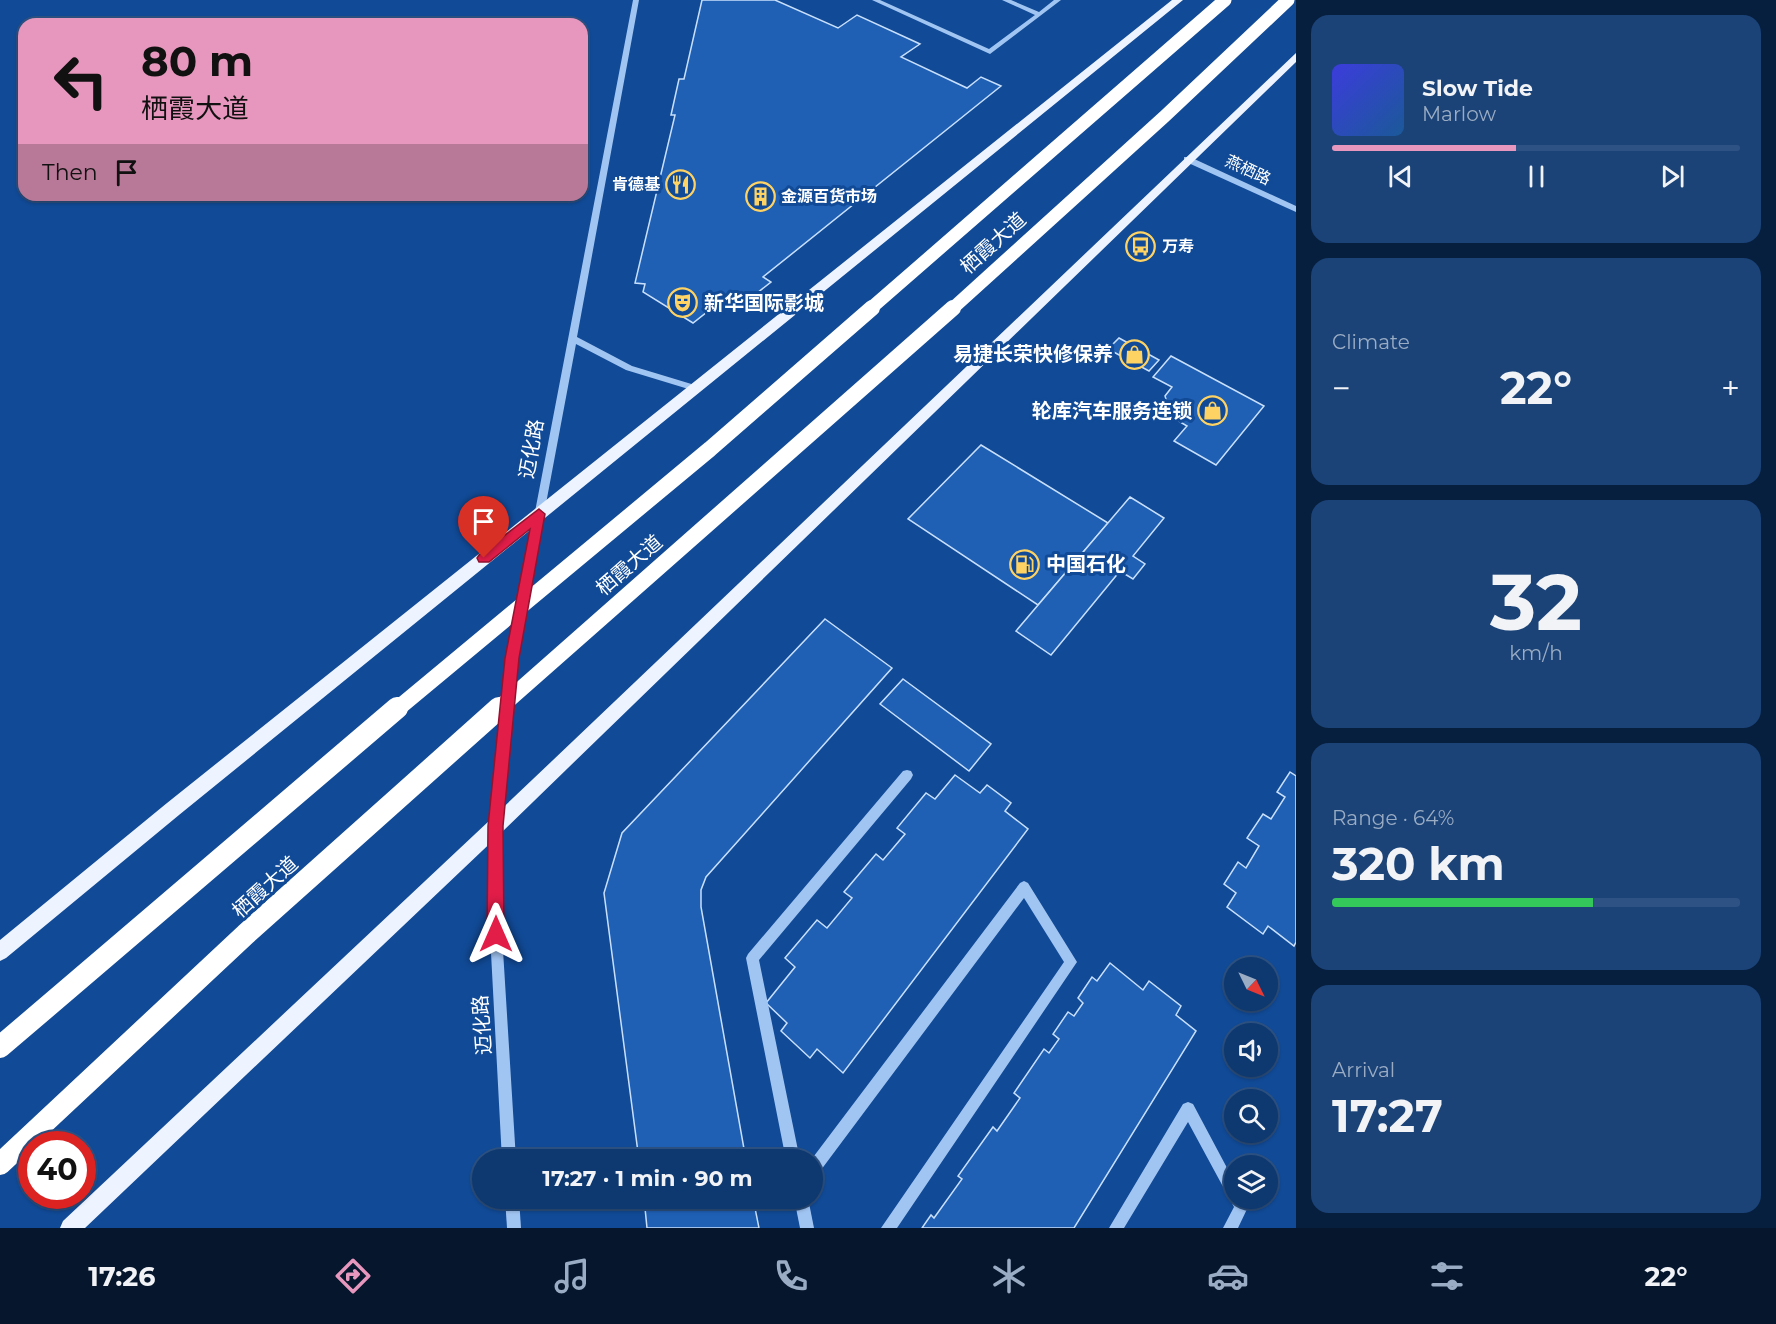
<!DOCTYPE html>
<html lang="en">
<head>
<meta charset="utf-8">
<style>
  body { margin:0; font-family:Montserrat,"Noto Sans SC",sans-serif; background:#1b4378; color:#f1f3f6; height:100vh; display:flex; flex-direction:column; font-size:22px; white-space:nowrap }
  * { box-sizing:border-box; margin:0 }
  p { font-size:20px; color:#9aacc3 }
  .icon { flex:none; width:33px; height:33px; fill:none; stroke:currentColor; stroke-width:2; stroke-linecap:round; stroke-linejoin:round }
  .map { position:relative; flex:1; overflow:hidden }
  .panel { display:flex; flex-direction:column; gap:15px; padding:15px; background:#071f3e; width:480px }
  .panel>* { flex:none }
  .hud { position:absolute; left:18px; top:18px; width:570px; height:183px; border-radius:18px; box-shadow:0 2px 4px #0004,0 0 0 2px #2d5283; background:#e797bd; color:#111; overflow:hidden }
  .needle { width:39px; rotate:133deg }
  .tools { position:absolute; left:1224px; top:957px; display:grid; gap:12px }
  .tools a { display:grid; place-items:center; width:54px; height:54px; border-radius:50%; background:#0d3870; box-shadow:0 2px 4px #0004,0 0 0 2px #2d5283; font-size:30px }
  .speed { position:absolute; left:18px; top:1131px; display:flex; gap:12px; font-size:30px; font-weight:700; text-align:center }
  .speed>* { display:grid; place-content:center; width:78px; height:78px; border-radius:50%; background:#0d3870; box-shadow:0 2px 4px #0004,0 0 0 2px #2d5283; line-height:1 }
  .speed .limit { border:9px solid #d22; background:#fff; color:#111 }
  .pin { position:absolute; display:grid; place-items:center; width:51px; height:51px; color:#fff; margin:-62px -26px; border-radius:50% 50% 50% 0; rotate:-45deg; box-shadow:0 0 6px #0007 }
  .pin .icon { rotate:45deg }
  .me { position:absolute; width:66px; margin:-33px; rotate:0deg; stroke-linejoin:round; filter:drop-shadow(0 0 4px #0008) }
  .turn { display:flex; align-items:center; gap:21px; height:126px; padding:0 24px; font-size:27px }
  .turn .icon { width:78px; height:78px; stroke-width:2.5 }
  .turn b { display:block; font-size:42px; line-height:51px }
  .then { display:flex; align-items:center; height:57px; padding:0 24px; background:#0003; gap:12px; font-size:22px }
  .big { font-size:45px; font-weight:700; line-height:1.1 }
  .panel .widget { flex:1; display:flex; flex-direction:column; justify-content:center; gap:9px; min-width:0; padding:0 21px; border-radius:18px; background:#1b4378 }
  .panel .dial { align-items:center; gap:0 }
  .dial b { font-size:78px; line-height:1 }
  .song { display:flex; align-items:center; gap:18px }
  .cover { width:72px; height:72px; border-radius:9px; background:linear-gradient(135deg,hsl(240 70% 55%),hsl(210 70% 35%)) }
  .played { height:6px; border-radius:3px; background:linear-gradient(90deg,#e797bd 45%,#2d5283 45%) }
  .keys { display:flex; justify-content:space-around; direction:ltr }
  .heat { display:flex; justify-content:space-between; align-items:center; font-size:33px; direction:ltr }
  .charge { height:9px; border-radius:4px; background:linear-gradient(90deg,#34c759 64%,#2d5283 0) }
  .trip { position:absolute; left:472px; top:1149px; width:351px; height:60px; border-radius:30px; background:#0d3870; box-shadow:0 2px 4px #0004,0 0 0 2px #2d5283; font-weight:700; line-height:60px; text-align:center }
  .tab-bar { display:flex; height:96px; justify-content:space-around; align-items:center; background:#05162d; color:#9aacc3 }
  .tab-bar .icon { width:42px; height:42px }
  .tab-bar .active { color:#e797bd }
  .tab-bar b { font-size:27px; color:#f1f3f6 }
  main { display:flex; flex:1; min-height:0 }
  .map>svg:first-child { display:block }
  .building { fill:#1f60b5; stroke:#c9e0fd; stroke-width:1.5 }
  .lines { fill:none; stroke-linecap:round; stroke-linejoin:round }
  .minor { fill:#a1c5f3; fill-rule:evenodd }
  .major { fill:#edf4ff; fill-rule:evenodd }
  .highway-bridge-far2 { stroke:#fff; stroke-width:13 }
  .highway-bridge-far1 { stroke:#fff; stroke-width:16 }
  .highway-bridge { stroke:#fff; stroke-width:22 }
  .route { fill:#e11d48; stroke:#92132f; stroke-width:1.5 }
  .labels { text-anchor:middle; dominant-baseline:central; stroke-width:6; stroke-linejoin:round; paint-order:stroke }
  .far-street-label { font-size:16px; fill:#fff; stroke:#114a96 }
  .far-poi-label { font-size:16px; font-weight:bold; fill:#fff; stroke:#114a96; text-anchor:start }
  .street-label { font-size:20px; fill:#fff; stroke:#114a96 }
  .poi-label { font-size:20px; font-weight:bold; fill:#fff; stroke:#114a96; text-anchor:start }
</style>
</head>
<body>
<main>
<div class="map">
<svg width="1296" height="1228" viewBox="0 0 1296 1228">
  <rect width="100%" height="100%" fill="#114a96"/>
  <g class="building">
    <path d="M702,0H775L838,28L857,15L920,44L901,57L967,88L981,77L1001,86L763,277L771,282L747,301L740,296L733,302L726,297L693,323L643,292L645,284L635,283L675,115H671L679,79H684Z"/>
    <path d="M1119,338L1159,360L1149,371L1108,349Z"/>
    <path d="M1171,356L1264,406L1216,465L1174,441L1187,426L1175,419L1169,409L1165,396L1172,387L1153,377Z"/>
    <path d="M981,445L1108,523L1038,605L908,519Z"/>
    <path d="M1130,497L1164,518L1133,556L1145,564L1133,579L1120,571L1051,655L1016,631Z"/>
    <path d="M825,619L892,668L706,877L701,890V907L746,1160H639L604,893L622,833Z"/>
    <path d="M903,679L991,744L969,771L880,704Z"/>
    <path d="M1290,772L1296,776V942L1294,946L1268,926L1263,934L1227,907L1236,893L1224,884L1238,862L1246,868L1259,846L1247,838L1263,814L1271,819L1285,797L1277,792Z"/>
    <path d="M955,775L980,793L987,785L1011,803L1005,811L1028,829L843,1073L817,1049L810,1058L781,1031L787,1023L766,1003L795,967L785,958L817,920L827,928L852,898L844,892L876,854L883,860L905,834L897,828L926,793L935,799Z"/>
    <path d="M1110,963L1143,990L1149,981L1181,1006L1176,1015L1196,1031L1074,1228H922L931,1215L934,1218L962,1179L958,1176L993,1127L997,1131L1020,1098L1014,1093L1044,1049L1049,1053L1059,1039L1053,1034L1068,1012L1074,1016L1083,1003L1078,998L1092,977L1097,981Z"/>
    <path d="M644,1198H753L759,1228H647Z"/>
  </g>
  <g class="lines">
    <g class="minor">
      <path d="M633,0H639L577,337L632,366L698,386L700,388L695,391L626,370L576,344L517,658L502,826V934L516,1160H502L490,934V826L507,658Z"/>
      <path d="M872,0H880L989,49L1035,15L1002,0H1011L1039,12L1054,0H1061L990,54Z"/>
      <path d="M1184,157H1190L1296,206V212L1184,161Z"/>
      <path d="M907,770L911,771L913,775L911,779L759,960L800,1160H786L746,958L748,954L903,771Z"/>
      <path d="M1024,881L1028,883L1077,962L897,1228H881L1064,962L1024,898L818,1174L813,1176V1160H811L1020,883Z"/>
      <path d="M1188,1102L1193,1104L1234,1181V1198H1244L1248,1207L1238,1228H1223L1234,1207L1188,1122L1124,1228H1109L1183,1104Z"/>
      <path d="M505,1198H519L521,1228H507Z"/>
      <path d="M794,1198H808L814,1228H800Z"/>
    </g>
    <g class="major">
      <path d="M1172,0H1183L179,815L6,958L0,961V940L167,803Z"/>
      <path d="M1296,53V62L502,832L85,1228H60L63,1221L490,820Z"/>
    </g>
    <g class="highway-bridge-far2">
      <path d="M870,309L1225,0"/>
      <path d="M952,309L1165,116L1288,0"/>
    </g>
    <g class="highway-bridge-far1">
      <path d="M396,710L710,449L872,308"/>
      <path d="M497,710L953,308"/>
    </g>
    <g class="highway-bridge">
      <path d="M0,1047L397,708"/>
      <path d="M0,1164L246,934L499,708"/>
    </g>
  </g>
  <path class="route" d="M539,509L545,514L519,658L503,826L504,934L501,940L496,943L490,940L487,934L488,826L505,658L530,529L489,562H479L477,558L479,555Z"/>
  <defs>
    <symbol id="restaurant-ring" viewBox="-11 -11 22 22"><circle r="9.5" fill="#114a96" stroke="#ffd363" stroke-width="1.5"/><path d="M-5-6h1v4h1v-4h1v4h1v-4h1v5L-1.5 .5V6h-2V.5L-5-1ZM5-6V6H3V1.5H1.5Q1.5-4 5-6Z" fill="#ffd363"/></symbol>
    <symbol id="building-ring" viewBox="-11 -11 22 22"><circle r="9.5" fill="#114a96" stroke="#ffd363" stroke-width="1.5"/><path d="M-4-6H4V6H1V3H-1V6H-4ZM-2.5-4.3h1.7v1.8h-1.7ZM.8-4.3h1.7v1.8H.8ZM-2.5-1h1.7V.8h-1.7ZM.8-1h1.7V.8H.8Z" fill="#ffd363"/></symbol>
    <symbol id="bus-ring" viewBox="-11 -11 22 22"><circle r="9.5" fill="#114a96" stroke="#ffd363" stroke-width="1.5"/><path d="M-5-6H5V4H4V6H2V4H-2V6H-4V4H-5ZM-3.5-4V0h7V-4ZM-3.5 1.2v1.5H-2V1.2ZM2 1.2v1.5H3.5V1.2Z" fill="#ffd363"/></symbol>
    <symbol id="theatre-ring" viewBox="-11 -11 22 22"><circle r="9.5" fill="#114a96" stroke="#ffd363" stroke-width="1.5"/><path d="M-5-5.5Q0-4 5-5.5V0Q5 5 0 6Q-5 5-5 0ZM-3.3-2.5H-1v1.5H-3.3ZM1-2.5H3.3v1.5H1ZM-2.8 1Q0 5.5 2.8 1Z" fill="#ffd363"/></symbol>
    <symbol id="shop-ring" viewBox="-11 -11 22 22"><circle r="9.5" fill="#114a96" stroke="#ffd363" stroke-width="1.5"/><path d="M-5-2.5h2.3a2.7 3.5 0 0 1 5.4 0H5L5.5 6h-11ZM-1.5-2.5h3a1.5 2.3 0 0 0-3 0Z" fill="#ffd363"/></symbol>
    <symbol id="fuel-ring" viewBox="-11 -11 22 22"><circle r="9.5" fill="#114a96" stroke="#ffd363" stroke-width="1.5"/><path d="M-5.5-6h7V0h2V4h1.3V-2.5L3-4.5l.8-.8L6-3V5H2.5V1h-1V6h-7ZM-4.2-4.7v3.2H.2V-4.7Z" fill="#ffd363"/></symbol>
  </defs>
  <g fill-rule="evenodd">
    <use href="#restaurant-ring" x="664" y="168" width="33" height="33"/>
    <use href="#building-ring" x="744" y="180" width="33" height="33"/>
    <use href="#bus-ring" x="1124" y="230" width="33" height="33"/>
    <use href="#theatre-ring" x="666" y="286" width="33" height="33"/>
    <use href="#shop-ring" x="1118" y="338" width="33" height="33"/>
    <use href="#shop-ring" x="1196" y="394" width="33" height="33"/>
    <use href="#fuel-ring" x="1008" y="548" width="33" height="33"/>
  </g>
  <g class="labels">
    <g class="far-street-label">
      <text transform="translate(1248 170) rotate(25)">燕栖路</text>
    </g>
    <g class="far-poi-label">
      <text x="660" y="184" text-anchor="end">肯德基</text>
      <text x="781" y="196">金源百货市场</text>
      <text x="1162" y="246">万寿</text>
    </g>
    <g class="street-label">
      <text transform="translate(993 243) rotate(-42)">栖霞大道</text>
      <text transform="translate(531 449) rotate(-80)">迈化路</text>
      <text transform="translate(629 565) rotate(-41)">栖霞大道</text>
      <text transform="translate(265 887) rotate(-42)">栖霞大道</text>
      <text transform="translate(482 1025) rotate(-94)">迈化路</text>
    </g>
    <g class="poi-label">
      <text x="704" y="303">新华国际影城</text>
      <text x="1113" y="354" text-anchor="end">易捷长荣快修保养</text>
      <text x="1192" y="411" text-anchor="end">轮库汽车服务连锁</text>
      <text x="1046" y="564">中国石化</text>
    </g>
  </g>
</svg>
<div class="tools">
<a><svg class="needle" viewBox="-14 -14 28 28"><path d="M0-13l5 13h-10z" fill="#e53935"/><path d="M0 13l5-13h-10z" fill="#9aacc3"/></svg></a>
<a><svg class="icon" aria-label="sound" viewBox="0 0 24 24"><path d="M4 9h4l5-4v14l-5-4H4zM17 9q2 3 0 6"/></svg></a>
<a><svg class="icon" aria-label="search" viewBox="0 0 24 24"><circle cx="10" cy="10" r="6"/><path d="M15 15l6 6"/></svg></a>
<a><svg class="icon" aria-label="layers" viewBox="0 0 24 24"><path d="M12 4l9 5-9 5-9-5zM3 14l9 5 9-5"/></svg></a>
</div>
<div class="speed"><div class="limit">40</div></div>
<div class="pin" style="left:484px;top:558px;background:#d93025"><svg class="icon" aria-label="arrive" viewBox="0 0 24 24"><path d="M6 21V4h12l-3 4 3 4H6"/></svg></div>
<svg class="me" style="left:496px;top:934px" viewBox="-20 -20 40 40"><path d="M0-17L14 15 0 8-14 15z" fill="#e11d48" stroke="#fff" stroke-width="4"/></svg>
<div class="trip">17:27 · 1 min · 90 m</div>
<div class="hud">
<div class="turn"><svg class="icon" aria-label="left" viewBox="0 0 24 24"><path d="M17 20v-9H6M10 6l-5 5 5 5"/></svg><div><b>80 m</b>栖霞大道</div></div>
<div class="then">Then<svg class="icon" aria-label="arrive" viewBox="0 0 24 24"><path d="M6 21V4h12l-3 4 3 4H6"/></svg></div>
</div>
</div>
<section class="panel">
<div class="widget">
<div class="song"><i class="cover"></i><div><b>Slow Tide</b><p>Marlow</p></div></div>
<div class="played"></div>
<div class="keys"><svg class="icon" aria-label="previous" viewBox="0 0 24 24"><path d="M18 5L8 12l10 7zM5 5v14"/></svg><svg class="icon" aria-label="pause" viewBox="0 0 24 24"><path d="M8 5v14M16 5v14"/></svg><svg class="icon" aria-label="next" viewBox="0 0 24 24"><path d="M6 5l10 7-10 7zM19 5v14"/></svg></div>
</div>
<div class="widget"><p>Climate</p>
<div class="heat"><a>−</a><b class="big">22°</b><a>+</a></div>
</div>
<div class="widget dial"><b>32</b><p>km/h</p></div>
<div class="widget"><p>Range · 64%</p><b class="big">320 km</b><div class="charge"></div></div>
<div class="widget"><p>Arrival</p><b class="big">17:27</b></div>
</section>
</main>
<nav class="tab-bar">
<b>17:26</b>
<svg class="icon active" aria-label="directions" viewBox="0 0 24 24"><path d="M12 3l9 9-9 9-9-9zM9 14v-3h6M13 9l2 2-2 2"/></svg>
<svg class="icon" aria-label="music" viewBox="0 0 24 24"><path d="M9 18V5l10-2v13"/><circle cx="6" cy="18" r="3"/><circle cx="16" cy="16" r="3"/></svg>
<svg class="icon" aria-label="phone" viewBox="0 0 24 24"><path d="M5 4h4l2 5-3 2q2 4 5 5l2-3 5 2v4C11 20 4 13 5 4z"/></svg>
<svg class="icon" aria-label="climate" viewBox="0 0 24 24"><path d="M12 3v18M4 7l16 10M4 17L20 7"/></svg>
<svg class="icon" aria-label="car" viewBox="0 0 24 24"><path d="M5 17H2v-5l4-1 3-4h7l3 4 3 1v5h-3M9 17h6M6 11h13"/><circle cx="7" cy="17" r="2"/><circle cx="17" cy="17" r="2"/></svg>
<svg class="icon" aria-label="filters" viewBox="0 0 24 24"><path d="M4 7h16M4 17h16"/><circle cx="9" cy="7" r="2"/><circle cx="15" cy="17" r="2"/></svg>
<b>22°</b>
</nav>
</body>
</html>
